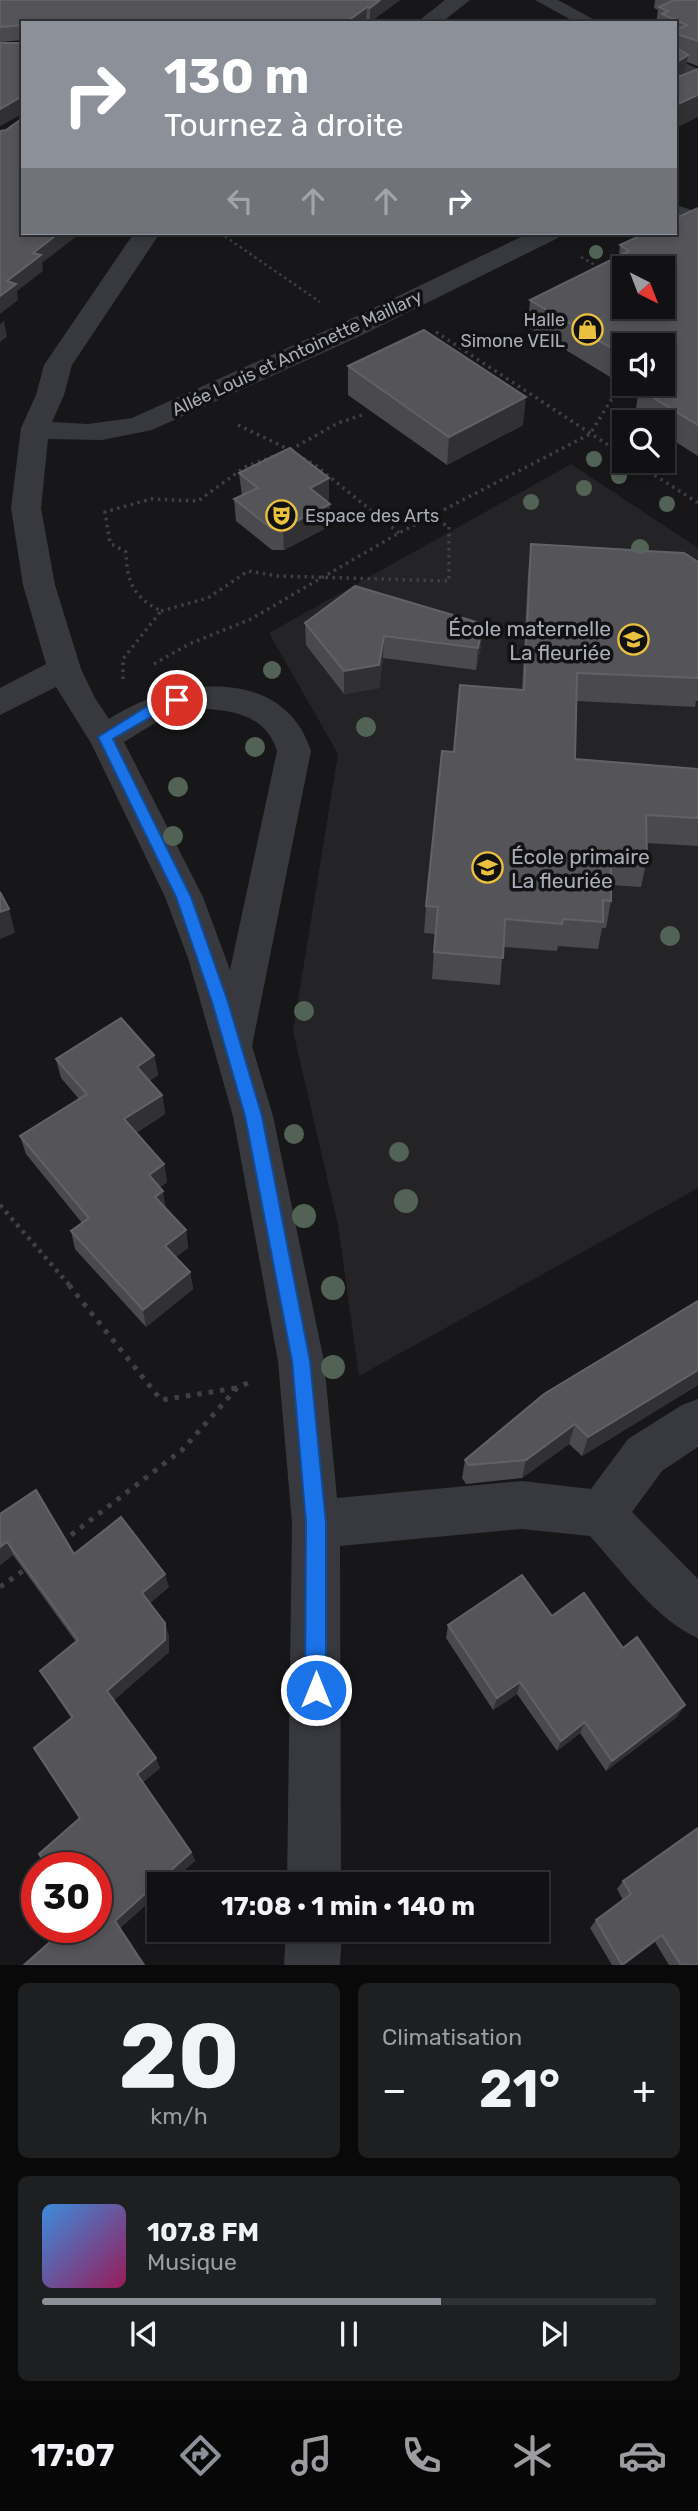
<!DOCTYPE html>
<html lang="fr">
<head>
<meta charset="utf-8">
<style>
  body { margin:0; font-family:Rubik,sans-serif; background:#1e1f21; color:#f1f3f6; height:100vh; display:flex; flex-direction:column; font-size:26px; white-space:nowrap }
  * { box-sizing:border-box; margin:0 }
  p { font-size:23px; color:#9c9da0 }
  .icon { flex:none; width:38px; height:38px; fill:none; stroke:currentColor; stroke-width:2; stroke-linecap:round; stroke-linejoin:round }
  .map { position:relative; height:1965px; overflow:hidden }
  .sheet { display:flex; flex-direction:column; gap:18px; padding:18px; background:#09090a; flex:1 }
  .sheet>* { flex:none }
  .top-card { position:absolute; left:21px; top:21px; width:656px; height:214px; border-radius:0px; box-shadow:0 4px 10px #0003,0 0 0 2px #303133; background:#8c9099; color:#fff; overflow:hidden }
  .needle { width:46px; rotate:138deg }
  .controls { position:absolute; left:612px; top:256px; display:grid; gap:14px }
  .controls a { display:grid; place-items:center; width:63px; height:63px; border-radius:0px; background:#111113; box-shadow:0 4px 10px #0003,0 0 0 2px #303133; font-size:35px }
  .speed { position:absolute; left:21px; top:1852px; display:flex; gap:14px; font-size:35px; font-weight:700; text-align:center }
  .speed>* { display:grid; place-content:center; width:91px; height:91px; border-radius:50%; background:#111113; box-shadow:0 4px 10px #0003,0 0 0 2px #303133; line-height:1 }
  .speed .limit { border:10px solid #d22; background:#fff; color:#111 }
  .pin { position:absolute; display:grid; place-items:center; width:60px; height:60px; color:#fff; margin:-30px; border:4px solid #fff; border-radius:50%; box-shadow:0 2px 7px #0007 }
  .me { position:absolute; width:77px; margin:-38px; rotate:0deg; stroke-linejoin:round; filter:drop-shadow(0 0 5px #0008) }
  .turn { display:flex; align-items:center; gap:24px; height:147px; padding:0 28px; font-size:32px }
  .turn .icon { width:91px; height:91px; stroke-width:2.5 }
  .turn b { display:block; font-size:49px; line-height:60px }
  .lanes { display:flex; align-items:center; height:66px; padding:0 28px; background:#0003; justify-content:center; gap:35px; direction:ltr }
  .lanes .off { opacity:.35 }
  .big { font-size:52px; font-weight:700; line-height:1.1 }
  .sheet .widget { flex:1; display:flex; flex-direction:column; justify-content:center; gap:10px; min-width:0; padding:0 24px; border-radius:10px; background:#1e1f21 }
  .sheet .dial { align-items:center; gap:0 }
  .dial b { font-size:91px; line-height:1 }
  .song { display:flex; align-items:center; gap:21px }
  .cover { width:84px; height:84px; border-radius:10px; background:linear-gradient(135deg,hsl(210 70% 55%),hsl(330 70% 35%)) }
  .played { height:7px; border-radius:4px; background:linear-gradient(90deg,#8c9099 65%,#303133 65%) }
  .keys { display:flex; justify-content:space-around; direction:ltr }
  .heat { display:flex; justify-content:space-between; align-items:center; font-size:38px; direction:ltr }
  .sheet .tiles { flex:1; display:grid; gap:18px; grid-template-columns:1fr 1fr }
  .widget:last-child { grid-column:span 2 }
  .trip { position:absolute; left:147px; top:1872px; width:402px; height:70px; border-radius:0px; background:#111113; box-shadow:0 4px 10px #0003,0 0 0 2px #303133; font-weight:700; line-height:70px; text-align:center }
  .tabs { display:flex; height:112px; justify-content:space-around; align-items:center; background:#070708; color:#9c9da0 }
  .tabs .icon { width:49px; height:49px }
  .tabs .current { color:#8c9099 }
  .tabs b { font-size:32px; color:#f1f3f6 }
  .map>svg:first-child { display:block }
  .built { fill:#242326 }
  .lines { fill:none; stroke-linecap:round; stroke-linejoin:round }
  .path-far3 { stroke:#3e4045; stroke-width:2.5; stroke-dasharray:2.5 3.5; stroke-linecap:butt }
  .path-far2 { stroke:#3e4045; stroke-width:3.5; stroke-dasharray:2.5 4.5; stroke-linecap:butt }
  .path-far1 { stroke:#3e4045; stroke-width:4.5; stroke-dasharray:3.5 5; stroke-linecap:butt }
  .path { stroke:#3e4045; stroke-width:5; stroke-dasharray:4.5 7; stroke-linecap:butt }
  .lane { fill:#38393e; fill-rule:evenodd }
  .street { fill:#38393e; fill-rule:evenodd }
  .tree { fill:#526356 }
  .wall { fill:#49494e; fill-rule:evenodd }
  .shaded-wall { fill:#313134 }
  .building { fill:#545459; stroke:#616268; stroke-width:2; fill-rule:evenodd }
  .route { fill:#1a73e8; stroke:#114b97; stroke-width:2 }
  .labels { text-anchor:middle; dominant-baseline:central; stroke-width:7; stroke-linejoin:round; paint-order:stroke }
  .far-poi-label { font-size:18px; fill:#aaadb8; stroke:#121214; text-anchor:end }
  .far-street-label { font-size:18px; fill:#aaadb8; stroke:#121214 }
  .poi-label { font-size:21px; fill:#aaadb8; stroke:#121214; text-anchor:end }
</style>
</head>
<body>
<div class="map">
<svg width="698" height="1965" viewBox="0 0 698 1965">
  <rect width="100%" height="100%" fill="#171719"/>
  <path class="built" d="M571,464L698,548V1188L359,1376L338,1225L293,1031L338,754L269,633Z"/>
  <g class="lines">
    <g class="path-far3">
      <path d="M220,233L320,302"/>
      <path d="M581,257L600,268"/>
    </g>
    <g class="path-far2">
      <path d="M436,332L625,456"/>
      <path d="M238,425L290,450"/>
      <path d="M297,455L315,465L399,533"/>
      <path d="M631,460L698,503"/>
      <path d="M161,611L208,598L248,571L278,576L449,581V526L429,519"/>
      <path d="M154,664L189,644L249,620L399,533L590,434L611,400L635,383"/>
      <path d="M123,679V659L161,611C133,597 127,582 126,552L110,543L105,512L151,499L198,501L245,467L290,450L338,423L365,414"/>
    </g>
    <path class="path-far1" d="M0,1205L71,1287"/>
    <g class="path">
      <path d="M69,1285L161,1400L236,1388"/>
      <path d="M62,1542L182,1450L237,1388L252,1381"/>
      <path d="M0,1587L27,1568"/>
    </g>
    <g class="lane">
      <path d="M535,0H558L600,23H577Z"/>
      <path d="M676,59L698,69V82L676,72Z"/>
    </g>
    <g class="street">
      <path d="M445,0H470L441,23H416Z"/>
      <path d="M676,205L698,212V228L676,221Z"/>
      <path d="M134,233H160L72,365L64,395L52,422L88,424L132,418L338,325L529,233H562L558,238L358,337L152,430L102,440L48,439L41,508L55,585L81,669L95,698L109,719C171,678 283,663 311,751L252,1046L273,1116L324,1361L337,1498L522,1481L591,1489L628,1439L682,1405L698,1399V1447L662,1471L632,1512L698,1579V1638C657,1621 620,1569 590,1536L522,1529L340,1546L341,1885H287L292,1523L278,1361L233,1116L188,958L165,897L91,743L56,687L0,715V688L46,664L23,585L11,508L21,428L36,395L44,365ZM207,709C238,711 267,718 277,751L230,970L203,897L124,742L168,715Z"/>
      <path d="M286,1930H342L340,1965H284Z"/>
    </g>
  </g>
  <g class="tree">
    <circle cx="596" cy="252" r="7"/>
    <circle cx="594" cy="459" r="8"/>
    <circle cx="619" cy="476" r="8"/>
    <circle cx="584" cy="488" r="8"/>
    <circle cx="531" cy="502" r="8"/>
    <circle cx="667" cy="504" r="8"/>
    <circle cx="640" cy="548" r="9"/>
    <circle cx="272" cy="670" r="9"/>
    <circle cx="366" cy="727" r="10"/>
    <circle cx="255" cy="747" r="10"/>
    <circle cx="178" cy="787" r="10"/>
    <circle cx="173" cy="836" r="10"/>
    <circle cx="670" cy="936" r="10"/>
    <circle cx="304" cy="1011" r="10"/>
    <circle cx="294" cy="1134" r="10"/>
    <circle cx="399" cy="1152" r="10"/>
    <circle cx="406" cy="1201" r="12"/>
    <circle cx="304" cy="1216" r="12"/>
    <circle cx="333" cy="1288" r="12"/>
    <circle cx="333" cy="1367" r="12"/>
  </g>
  <g class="wall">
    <path d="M0,0H400L370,22L23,23V113L0,126V43H23V40L0,42Z"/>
    <path d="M655,0H698V66L687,62L676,128V23H656L658,10L654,8Z"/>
    <path d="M698,208V456L663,434V422H644L635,416L638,394L528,327L530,300L619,256L620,245ZM625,345L663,383H625Z"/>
    <path d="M348,366L523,425L447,465L348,395Z"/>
    <path d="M239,473L329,500L327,501L330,526L284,550H272L236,521L234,499L242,496Z"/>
    <path d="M531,544L640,553L698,562V701H696L695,707L577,701L575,759L698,769V846L646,843L647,859L641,887L611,885V901L606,928H602L598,949L558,946L557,951L503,947L500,985L432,979L435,934L424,933L426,906L454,752L522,690L528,573Z"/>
    <path d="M305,623L481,646L476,670L383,658L379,688L344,694L306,645Z"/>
    <path d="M154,1055L158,1075L149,1081L162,1095L165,1114L136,1133L164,1164L167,1182L160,1187L166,1209L186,1230L188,1248L176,1257L190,1272L193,1289L146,1327L75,1249L71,1231L82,1223L26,1154L20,1136L79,1099L61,1078L56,1059Z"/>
    <path d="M698,1301V1385L582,1456L569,1444L522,1478L466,1484L462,1478L465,1460Z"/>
    <path d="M0,1514L74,1554L169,1587L150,1603L169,1636V1652L114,1700L160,1768L143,1782L191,1852L195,1861L159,1885V1893L120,1928L96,1927L80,1818L71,1718L47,1682L40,1671L76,1642L13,1555L0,1565Z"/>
    <path d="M552,1616L623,1648L677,1717L606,1771L580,1733L557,1751L517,1694L493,1710L446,1638L448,1625Z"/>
    <path d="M623,1881L698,1965H669L655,1942L624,1965H612L590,1928L596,1920L623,1900L617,1889Z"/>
  </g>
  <g class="shaded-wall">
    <path d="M380,0H400L370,22V8Z"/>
    <path d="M367,7L366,22L365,23H345Z"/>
    <path d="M688,55L684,79L676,85L677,62Z"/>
    <path d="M698,95V117L676,128V105Z"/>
    <path d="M21,97L23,113L0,126V109Z"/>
    <path d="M59,233H81L42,263L43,271L17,291L18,300L0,314V296L7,281L33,253Z"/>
    <path d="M4,321L7,337L0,342V324Z"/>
    <path d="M526,397L523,425L447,465L449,437Z"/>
    <path d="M329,478V500L311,510L310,488Z"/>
    <path d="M330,504V526L284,550L283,528Z"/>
    <path d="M483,624L481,646L476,670L478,648Z"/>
    <path d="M384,636L383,658L379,688L344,694V671Z"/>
    <path d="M9,909L15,933L0,939V912Z"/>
    <path d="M154,1055L158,1075L141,1087L137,1067Z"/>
    <path d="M162,1095L165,1114L128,1138L124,1119Z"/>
    <path d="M164,1164L167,1182L152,1193L149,1175Z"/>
    <path d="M163,1191L166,1209L155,1197Z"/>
    <path d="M186,1230L188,1248L168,1263L165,1246Z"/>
    <path d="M190,1272L193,1289L146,1327L143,1310Z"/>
    <path d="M698,1370V1385L582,1456L588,1437Z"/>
    <path d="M575,1424L569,1444L522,1478L526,1460Z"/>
    <path d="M7,1542L13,1555L0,1565V1547Z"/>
    <path d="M165,1574L169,1587L146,1606L142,1593Z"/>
    <path d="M165,1623L169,1636V1652L112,1702L107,1691Z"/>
    <path d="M520,1682L517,1694L493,1710L497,1698Z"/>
    <path d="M685,1705L677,1717L606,1771L612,1761Z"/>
    <path d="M585,1722L580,1733L557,1751L561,1741Z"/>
    <path d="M156,1758L160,1768L141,1784L137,1774Z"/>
    <path d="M191,1852L195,1861L168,1885H159V1893L120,1928L144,1965L115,1921Z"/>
    <path d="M662,1935L655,1942L624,1965H622Z"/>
  </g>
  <g class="building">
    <path d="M0,0H380L370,8L367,7L345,23H23V113L21,97L0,109V43H23V25L0,27Z"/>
    <path d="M674,0H698V41L677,34V48L688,55L677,62L678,77L698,69V95L676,105V30L687,25L662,14L668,11L659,7Z"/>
    <path d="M23,118V233H59L33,253L41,255L7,281L16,284L0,296V131L6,130Z"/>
    <path d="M698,208V425L639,389L650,383H663V345H625V356L530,300L629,251L620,245L646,233H676V218ZM625,268H663V306H625Z"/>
    <path d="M424,330L526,397L449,437L348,366Z"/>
    <path d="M290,448L329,478L310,488L330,504L283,528H271L234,499L258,488L239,473Z"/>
    <path d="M531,544L632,550L640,553L646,551L684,553L698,562V678L577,673L575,759L698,769V818L646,815L647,859L611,857V901L603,900V922L563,919L562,924L505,919L503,958L434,952L438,907L426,906L442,751L454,752L460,685L524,690Z"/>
    <path d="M355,586L483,624L478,648L384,636L379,665L344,671L305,623Z"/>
    <path d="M0,892L9,909L0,912Z"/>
    <path d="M121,1018L154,1055L137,1067L162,1095L124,1119L164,1164L149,1175L163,1191L155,1197L186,1230L165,1246L190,1272L143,1310L71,1231L89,1218L20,1136L87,1094L56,1059Z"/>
    <path d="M698,1301V1370L588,1437L575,1424L526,1460L469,1465L465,1460L544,1394Z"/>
    <path d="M36,1490L74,1554L121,1517L165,1574L142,1593L165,1623V1640L107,1691L156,1758L137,1774L191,1852L115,1921L144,1965H24L67,1927H96V1867H48L39,1854L80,1818L34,1748L73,1717L40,1671L78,1640L7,1542L0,1547V1514Z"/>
    <path d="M522,1575L552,1616L584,1593L623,1648L637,1637L685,1705L612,1761L585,1722L561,1741L520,1682L497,1698L448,1625Z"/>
    <path d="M698,1828V1965H681L662,1935L622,1965L596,1920L631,1894L623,1881Z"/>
  </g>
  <path class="route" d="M177,696L182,697V704L161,711L113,739L191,897L228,1002L262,1116L310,1361L326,1523V1690L323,1697L316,1700L308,1697L305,1690L306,1523L292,1361L245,1116L212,1002L176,897L98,737L151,704Z"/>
  <defs>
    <symbol id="shop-ring" viewBox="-11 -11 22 22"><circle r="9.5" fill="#121214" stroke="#e9c13f" stroke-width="1.5"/><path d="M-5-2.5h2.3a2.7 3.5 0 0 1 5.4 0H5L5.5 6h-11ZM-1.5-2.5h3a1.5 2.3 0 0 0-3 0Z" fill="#e9c13f"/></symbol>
    <symbol id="theatre-ring" viewBox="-11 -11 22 22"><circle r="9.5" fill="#121214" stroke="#e9c13f" stroke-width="1.5"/><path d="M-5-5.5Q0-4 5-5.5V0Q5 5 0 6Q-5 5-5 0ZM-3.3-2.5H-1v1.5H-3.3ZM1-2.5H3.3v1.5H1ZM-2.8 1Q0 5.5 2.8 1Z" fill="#e9c13f"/></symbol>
    <symbol id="school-ring" viewBox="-11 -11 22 22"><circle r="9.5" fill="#121214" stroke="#e9c13f" stroke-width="1.5"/><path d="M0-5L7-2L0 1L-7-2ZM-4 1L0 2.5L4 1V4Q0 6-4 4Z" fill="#e9c13f"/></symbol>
  </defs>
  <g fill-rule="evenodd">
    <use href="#shop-ring" x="570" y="312" width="35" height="35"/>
    <use href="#theatre-ring" x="264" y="498" width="35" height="35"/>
    <use href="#school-ring" x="616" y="622" width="35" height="35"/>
    <use href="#school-ring" x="470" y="850" width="35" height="35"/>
  </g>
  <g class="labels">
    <g class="far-poi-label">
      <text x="565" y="320">Halle<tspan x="565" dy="21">Simone VEIL</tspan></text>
      <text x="305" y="516" text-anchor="start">Espace des Arts</text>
    </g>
    <g class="far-street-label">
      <text transform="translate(297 353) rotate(-25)">Allée Louis et Antoinette Maillary</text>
    </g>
    <g class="poi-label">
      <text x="611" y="628">École maternelle<tspan x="611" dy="24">La fleuriée</tspan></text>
      <text x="511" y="856" text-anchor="start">École primaire<tspan x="511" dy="24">La fleuriée</tspan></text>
    </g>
  </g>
</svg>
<div class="controls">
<a><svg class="needle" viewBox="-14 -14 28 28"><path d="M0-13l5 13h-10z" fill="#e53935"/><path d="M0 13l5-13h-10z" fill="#9c9da0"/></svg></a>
<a><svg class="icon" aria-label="sound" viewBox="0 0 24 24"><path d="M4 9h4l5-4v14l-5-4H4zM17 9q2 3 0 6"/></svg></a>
<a><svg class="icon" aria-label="search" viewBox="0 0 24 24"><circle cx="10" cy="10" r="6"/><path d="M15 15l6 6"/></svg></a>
</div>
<div class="speed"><div class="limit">30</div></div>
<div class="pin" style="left:177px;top:700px;background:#d93025"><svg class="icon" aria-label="arrive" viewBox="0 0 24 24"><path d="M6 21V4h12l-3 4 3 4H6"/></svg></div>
<svg class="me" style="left:316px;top:1690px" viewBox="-20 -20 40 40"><circle r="17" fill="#1a73e8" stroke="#fff" stroke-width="3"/><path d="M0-11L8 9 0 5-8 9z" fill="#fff"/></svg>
<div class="trip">17:08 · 1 min · 140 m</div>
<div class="top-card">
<div class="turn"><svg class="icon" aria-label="right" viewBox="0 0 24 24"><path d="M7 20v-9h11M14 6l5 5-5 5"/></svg><div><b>130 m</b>Tournez à droite</div></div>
<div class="lanes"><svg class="icon off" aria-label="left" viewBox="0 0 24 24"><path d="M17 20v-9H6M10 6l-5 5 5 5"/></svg><svg class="icon off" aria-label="ahead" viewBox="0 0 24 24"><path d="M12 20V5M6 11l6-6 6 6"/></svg><svg class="icon off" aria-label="ahead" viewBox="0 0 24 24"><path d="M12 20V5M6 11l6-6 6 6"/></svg><svg class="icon" aria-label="right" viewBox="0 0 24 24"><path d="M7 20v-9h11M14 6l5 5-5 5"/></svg></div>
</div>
</div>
<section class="sheet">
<div class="tiles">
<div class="widget dial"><b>20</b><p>km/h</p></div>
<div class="widget"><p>Climatisation</p>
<div class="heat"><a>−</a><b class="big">21°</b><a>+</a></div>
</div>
<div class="widget">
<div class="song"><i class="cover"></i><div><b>107.8 FM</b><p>Musique</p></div></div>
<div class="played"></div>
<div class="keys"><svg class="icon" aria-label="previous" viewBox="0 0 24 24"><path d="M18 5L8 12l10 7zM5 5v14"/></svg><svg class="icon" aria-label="pause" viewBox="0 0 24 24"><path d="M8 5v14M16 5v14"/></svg><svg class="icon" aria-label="next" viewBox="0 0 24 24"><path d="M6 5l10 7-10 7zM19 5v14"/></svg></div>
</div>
</div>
</section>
<nav class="tabs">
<b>17:07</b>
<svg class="icon current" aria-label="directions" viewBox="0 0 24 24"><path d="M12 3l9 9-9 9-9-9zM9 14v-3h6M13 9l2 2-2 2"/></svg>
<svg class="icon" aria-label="music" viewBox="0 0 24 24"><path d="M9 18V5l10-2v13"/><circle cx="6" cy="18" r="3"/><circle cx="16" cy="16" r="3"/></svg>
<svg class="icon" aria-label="phone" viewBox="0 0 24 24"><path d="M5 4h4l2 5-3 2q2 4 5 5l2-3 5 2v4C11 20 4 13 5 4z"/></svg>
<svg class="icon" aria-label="climate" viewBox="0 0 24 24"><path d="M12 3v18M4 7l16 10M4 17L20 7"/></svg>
<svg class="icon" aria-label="car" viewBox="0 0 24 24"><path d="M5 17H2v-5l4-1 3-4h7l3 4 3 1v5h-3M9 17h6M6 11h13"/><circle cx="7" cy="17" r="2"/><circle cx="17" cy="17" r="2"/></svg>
</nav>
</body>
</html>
